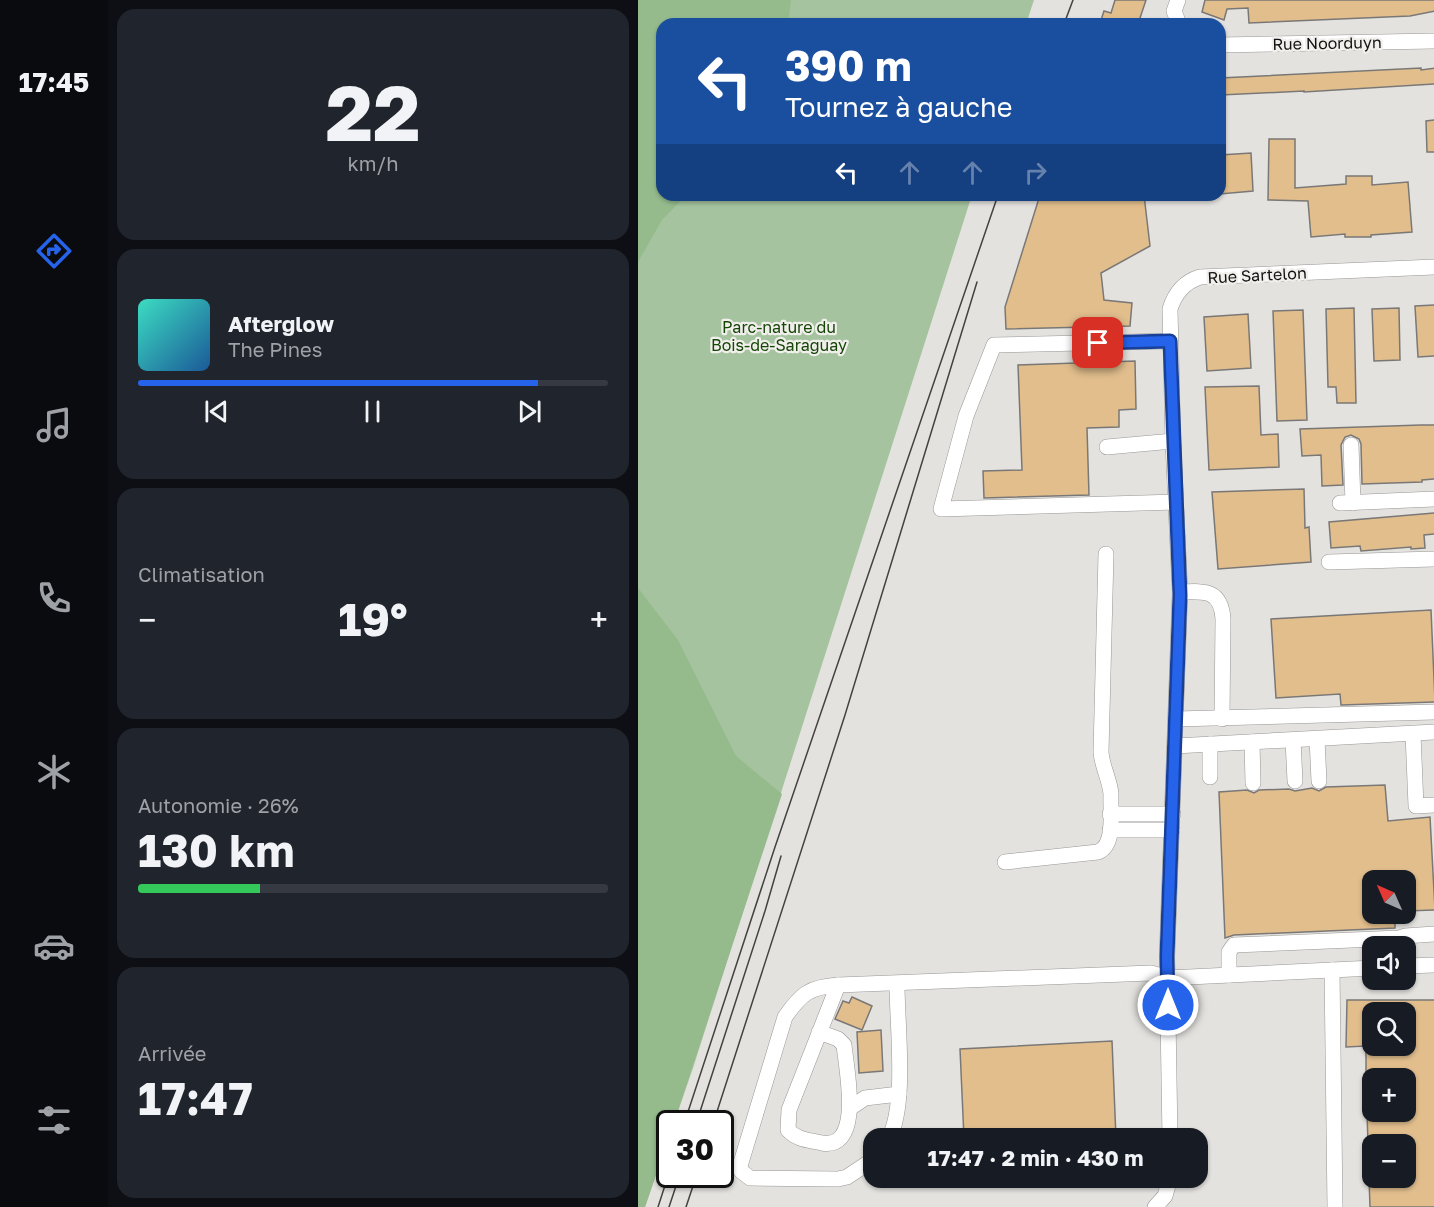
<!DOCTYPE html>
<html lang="fr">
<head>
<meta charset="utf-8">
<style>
  body { margin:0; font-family:"Golos Text",sans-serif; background:#20242c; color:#f1f3f6; height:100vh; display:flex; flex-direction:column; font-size:22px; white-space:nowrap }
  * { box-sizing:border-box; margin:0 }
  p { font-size:20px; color:#9ea1a6 }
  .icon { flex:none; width:33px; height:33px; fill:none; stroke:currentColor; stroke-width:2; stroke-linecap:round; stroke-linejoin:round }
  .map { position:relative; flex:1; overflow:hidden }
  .side { display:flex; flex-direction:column; gap:9px; padding:9px; background:#0d0f14; width:530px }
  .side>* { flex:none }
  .top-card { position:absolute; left:18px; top:18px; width:570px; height:183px; border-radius:18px; box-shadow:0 2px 4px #0004; background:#1a4fa0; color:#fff; overflow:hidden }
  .needle { width:39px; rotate:315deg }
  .controls { position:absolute; left:724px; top:870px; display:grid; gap:12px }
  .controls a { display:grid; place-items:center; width:54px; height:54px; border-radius:12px; background:#171b24; box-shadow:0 2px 4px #0004; font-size:30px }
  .speed { position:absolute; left:18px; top:1110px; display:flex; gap:12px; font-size:30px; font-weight:700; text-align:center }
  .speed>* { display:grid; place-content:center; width:78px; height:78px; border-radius:50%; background:#171b24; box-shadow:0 2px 4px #0004; line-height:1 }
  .speed .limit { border:3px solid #111; border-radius:9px; background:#fff; color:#111 }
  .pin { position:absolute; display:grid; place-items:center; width:51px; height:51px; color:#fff; margin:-26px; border-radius:12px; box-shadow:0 3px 9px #0006 }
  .me { position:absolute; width:66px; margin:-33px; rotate:0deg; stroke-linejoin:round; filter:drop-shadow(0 0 4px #0008) }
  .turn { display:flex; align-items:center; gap:21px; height:126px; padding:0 30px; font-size:27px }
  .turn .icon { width:78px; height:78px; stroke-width:2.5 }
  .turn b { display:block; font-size:42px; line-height:51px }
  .lanes { display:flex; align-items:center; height:57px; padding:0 30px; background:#0003; justify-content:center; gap:30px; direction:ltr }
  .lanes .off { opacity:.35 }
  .big { font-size:45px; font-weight:700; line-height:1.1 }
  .side .tile { flex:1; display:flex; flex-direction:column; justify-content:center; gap:9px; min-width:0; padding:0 21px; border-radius:18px; background:#20242c }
  .side .dial { align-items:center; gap:0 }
  .dial b { font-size:78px; line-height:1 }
  .song { display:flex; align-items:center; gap:18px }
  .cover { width:72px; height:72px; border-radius:9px; background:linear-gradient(135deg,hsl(170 70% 55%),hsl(210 70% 35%)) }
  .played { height:6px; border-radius:3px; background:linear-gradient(90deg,#2563eb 85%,#363941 85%) }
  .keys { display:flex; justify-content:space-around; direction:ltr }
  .heat { display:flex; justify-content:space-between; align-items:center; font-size:33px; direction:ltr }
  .charge { height:9px; border-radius:4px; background:linear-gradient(90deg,#34c759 26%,#363941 0) }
  .trip { position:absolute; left:225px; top:1128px; width:345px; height:60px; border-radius:18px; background:#171b24; box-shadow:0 2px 4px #0004; font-weight:700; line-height:60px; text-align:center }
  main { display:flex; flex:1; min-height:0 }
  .dock { display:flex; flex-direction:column; width:108px; justify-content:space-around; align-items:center; background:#090b0e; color:#9ea1a6 }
  .dock .icon { width:42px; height:42px }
  .dock .selected { color:#2563eb }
  .dock b { font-size:27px; color:#f1f3f6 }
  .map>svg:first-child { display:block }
  .green { fill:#a4c39e }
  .forest { fill:#95bb8d }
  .building { fill:#e2be8d; stroke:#7a7876; stroke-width:1.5; fill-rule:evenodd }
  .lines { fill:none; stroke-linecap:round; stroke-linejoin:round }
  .minor-casing { stroke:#989694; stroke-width:16 }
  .minor { stroke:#fff; stroke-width:15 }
  .tram { stroke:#444241; stroke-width:1.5 }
  .route-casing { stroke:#184099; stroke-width:15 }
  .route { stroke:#2563eb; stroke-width:10 }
  .labels { text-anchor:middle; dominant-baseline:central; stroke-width:4.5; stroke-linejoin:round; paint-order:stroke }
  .street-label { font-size:16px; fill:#131211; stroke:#f1efec }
  .park-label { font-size:16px; fill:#144606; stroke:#f1efec }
</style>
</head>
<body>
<main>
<nav class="dock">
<b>17:45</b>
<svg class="icon selected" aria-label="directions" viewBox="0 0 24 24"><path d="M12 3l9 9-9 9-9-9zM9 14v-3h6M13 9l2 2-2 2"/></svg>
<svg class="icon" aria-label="music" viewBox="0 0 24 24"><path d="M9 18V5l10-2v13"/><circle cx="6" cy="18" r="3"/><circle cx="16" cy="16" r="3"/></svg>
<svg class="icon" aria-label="phone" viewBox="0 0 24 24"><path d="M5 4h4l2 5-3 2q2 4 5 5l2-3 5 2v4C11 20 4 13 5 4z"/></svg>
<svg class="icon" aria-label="climate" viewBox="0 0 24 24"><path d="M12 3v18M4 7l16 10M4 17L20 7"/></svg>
<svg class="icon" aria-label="car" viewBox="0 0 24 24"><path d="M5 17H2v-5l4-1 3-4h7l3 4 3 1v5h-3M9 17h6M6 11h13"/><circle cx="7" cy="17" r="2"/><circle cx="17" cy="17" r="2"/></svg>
<svg class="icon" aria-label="filters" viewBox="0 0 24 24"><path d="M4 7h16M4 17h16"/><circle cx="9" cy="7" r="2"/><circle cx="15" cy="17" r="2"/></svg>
</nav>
<section class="side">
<div class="tile dial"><b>22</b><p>km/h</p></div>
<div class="tile">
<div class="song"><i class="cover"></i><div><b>Afterglow</b><p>The Pines</p></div></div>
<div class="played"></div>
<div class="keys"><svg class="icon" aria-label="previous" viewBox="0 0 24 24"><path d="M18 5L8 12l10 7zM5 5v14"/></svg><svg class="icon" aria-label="pause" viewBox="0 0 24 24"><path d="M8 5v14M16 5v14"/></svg><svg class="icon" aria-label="next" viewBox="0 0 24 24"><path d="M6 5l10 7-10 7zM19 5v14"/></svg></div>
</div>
<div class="tile"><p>Climatisation</p>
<div class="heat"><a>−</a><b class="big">19°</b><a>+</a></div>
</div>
<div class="tile"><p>Autonomie · 26%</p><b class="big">130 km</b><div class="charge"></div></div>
<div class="tile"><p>Arrivée</p><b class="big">17:47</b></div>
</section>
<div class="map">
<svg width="797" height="1207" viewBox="0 0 797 1207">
  <rect width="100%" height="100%" fill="#e4e2df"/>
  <path class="green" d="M0,0H396L388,24H24V195H334L55,1068L36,1123L32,1124L31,1137L7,1207H0Z"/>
  <g class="forest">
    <path d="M0,0H153L150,24H24V195H49L24,220L0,262Z"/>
    <path d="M0,588L40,640L98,756L144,794L36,1123L32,1124L31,1137L7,1207H0Z"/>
  </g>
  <g class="building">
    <path d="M477,0H508L500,24H474L463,20L466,11L473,13Z"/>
    <path d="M567,0H797V11L772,16L611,23L610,8L589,9L586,20L564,12Z"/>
    <path d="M783,68V70L797,68V84L666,92V91L583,95L582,78Z"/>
    <path d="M797,120V152H789L788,121Z"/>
    <path d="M631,139H657V188L708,184V176H734V185L770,182L774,232L733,235V237H707V234L673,237L670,201L630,200Z"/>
    <path d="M613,153L615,191L582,194V155Z"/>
    <path d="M402,195H506L512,246L463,273L466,300L494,303L492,326L368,329L367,307Z"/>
    <path d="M797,305V356L780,357L777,306Z"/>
    <path d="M716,308L718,403H699L698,387H690L688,309Z"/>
    <path d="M761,308L762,360L736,361L734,309Z"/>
    <path d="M665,310L669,420L639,421L635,311Z"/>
    <path d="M610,314L613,368L569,371L566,317Z"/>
    <path d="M497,361L498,409L481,410V427L449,428L451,495L346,498L345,471L384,470L380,365Z"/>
    <path d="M621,386L623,435L640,434L641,467L571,470L567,387Z"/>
    <path d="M783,425H797V479L784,480V482L724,484L723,444L721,439L713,435L707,437L703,445L705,485L684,486L683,455L664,456L662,429Z"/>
    <path d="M666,489L667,528L671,527L673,562L580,569L574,492Z"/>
    <path d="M797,513V534L786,535L787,548L773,549V547L723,551L722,546L693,548L691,522Z"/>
    <path d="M793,610L797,702L703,705L702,694L638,698L633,619Z"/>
    <path d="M747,785L750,821L792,817L797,910L768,911V880H735V914H757V928L596,935L587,938L581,792L609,790L616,793L621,790L651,789L657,791L674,788L681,791L688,787Z"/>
    <path d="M214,997L234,1006L224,1030L197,1019L205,1001L211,1003Z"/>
    <path d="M709,1000H797V1207H732L731,1178H768V1144H730L729,1112H768V1078H728V1046L708,1047ZM735,1012H768V1046H735Z"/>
    <path d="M243,1030L245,1071L221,1073L219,1032Z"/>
    <path d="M474,1041L478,1138H326L322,1049Z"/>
  </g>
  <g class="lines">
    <defs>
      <g id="minor">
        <path d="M540,0L536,11L541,24"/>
        <path d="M582,45L797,41"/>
        <path d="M532,341L356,345L328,416L303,509L538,502"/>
        <path d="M713,445L715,503"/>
        <path d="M469,447L535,441"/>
        <path d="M702,503L797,499"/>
        <path d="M691,562L797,559"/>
        <path d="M542,592C566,591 583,589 585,619L584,719"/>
        <path d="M538,719L797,712"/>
        <path d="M775,734L778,806L797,805"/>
        <path d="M679,739L681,781"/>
        <path d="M655,740L657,781"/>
        <path d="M614,742L615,783"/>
        <path d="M572,744V777"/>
        <path d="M537,746L797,732"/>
        <path d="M472,814H535"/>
        <path d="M472,830H534"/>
        <path d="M367,862L460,852C478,845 472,811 473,794C472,780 464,767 463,752L468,554"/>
        <path d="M768,966L797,965"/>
        <path d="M694,970L697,1207"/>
        <path d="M591,975V952L596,945L761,938L767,936L797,934"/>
        <path d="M181,1032L200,1039L206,1045C208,1067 226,1150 184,1143C171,1140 159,1140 150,1130L151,1110L200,985"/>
        <path d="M212,1108L227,1098L261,1094"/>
        <path d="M251,1138C269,1104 259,1025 259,984"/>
        <path d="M532,1138L529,957L542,592L535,441L532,309C537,293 546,282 562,277L797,267"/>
        <path d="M236,1159L209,1177L200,1179L112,1178L103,1171L102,1166L147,1017C163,994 171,987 200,985L513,973L530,978L735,968"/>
        <path d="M517,1207L527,1196L532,1178"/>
      </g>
    </defs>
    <use href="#minor" class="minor-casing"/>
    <use href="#minor" class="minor"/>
    <g class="tram">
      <path d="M426,24L435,0"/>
      <path d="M46,1124L137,847L360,195"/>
      <path d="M58,1124L127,911L143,856"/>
      <path d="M75,1124L207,715L339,282"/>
      <path d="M20,1207L32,1170"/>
      <path d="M31,1207L42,1174"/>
      <path d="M48,1207L59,1174"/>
    </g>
  </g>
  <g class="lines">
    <defs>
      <path id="route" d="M460,343L532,341L542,595L529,957L530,1005"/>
    </defs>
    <use href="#route" class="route-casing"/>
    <use href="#route" class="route"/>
  </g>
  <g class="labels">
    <g class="street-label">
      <text transform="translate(689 43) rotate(-1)">Rue Noorduyn</text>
      <text transform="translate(619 275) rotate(-3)">Rue Sartelon</text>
    </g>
    <g class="park-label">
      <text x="141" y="327">Parc-nature du<tspan x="141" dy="18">Bois-de-Saraguay</tspan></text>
    </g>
  </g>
</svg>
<div class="controls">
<a><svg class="needle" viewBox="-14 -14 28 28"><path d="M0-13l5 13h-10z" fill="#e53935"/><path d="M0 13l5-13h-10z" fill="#9ea1a6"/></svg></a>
<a><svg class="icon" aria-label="sound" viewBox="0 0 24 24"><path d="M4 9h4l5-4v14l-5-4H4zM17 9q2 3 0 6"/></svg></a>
<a><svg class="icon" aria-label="search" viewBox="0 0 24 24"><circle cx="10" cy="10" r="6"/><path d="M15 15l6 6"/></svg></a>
<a>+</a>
<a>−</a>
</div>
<div class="speed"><div class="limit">30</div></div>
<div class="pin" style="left:460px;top:343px;background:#d93025"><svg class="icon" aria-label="arrive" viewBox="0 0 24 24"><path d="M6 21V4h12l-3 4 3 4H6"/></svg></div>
<svg class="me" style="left:530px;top:1005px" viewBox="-20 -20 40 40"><circle r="17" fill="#2563eb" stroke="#fff" stroke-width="3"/><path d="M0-11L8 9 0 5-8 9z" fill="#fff"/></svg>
<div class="trip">17:47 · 2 min · 430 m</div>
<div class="top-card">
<div class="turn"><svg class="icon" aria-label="left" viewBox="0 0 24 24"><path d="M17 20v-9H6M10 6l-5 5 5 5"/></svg><div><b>390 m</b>Tournez à gauche</div></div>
<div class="lanes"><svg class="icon" aria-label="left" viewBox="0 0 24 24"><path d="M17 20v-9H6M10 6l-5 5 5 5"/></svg><svg class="icon off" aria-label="ahead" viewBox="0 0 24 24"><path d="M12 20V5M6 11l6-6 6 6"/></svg><svg class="icon off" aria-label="ahead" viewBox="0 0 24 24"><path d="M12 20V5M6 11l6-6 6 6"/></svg><svg class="icon off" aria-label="right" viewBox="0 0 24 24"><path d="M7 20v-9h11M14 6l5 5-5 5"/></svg></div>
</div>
</div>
</main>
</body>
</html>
